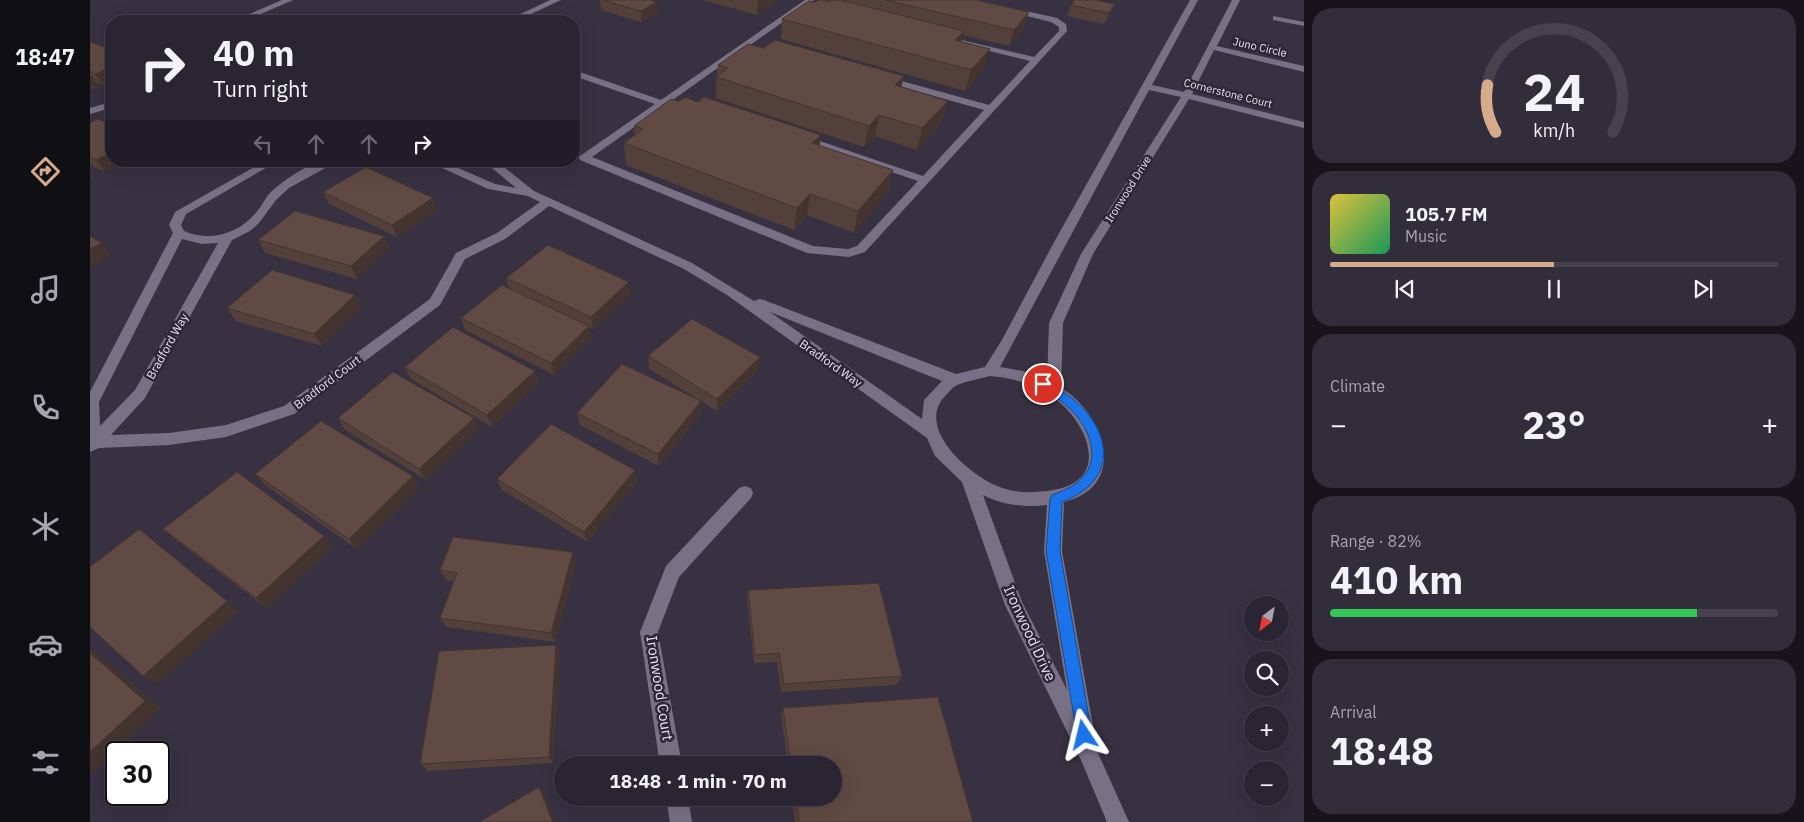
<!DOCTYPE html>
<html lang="en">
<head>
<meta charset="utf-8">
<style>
  body { margin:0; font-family:"IBM Plex Sans",sans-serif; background:#312d3a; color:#f1f3f6; height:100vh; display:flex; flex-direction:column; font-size:19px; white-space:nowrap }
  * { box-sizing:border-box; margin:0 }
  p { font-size:16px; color:#a5a5ac }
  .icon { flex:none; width:28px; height:28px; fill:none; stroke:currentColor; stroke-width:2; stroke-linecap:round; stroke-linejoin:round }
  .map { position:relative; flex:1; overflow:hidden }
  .side { display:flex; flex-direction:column; gap:8px; padding:8px; background:#17141c; width:500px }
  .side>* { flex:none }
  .guide { position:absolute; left:15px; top:15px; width:475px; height:152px; border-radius:20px; box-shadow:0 5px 20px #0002,0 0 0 1px #45424d; background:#292532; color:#f1f3f6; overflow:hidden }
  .needle { width:32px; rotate:212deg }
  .fabs { position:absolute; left:1154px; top:596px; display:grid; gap:10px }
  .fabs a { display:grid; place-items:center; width:45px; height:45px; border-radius:50%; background:#292532; box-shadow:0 5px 20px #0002,0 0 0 1px #45424d; font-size:25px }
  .speed { position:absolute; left:15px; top:741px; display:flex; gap:10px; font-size:25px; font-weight:700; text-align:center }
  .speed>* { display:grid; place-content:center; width:65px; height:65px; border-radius:50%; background:#292532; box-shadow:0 5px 20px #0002,0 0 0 1px #45424d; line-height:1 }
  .speed .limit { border:2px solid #111; border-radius:8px; background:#fff; color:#111 }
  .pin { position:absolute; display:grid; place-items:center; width:42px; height:42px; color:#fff; margin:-21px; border:2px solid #fff; border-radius:50%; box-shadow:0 1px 5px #0007 }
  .me { position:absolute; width:55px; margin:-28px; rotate:350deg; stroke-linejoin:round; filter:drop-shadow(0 0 4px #0008) }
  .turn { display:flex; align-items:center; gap:18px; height:105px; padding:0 25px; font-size:22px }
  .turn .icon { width:65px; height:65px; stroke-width:2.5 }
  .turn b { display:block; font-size:35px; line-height:42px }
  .lanes { display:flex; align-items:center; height:48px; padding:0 25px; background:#0003; justify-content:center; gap:25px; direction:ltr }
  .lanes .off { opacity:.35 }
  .big { font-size:38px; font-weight:700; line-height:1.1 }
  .side .tile { flex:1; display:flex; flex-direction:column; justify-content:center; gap:8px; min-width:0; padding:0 18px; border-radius:20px; background:#312d3a }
  .side .dial { align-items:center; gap:0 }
  .dial svg { height:130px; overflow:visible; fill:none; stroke:#45424d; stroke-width:7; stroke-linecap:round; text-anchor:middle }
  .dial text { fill:#f1f3f6; stroke:none }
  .song { display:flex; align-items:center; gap:15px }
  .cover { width:60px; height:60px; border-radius:8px; background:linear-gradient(135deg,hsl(50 70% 55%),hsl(150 70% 35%)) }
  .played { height:5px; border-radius:2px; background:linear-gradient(90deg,#d6ab8b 50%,#45424d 50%) }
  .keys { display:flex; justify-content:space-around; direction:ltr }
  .heat { display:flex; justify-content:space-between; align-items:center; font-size:28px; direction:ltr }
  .charge { height:8px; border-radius:4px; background:linear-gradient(90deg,#34c759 82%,#45424d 0) }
  .trip { position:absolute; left:464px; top:756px; width:288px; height:50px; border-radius:25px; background:#292532; box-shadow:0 5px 20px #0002,0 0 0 1px #45424d; font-weight:700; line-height:50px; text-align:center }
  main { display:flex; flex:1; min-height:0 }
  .dock { display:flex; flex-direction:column; width:90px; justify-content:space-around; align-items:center; background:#100f14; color:#a5a5ac }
  .dock .icon { width:35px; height:35px }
  .dock .on { color:#d6ab8b }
  .dock b { font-size:22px; color:#f1f3f6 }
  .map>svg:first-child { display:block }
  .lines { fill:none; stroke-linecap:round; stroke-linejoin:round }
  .minor { fill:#787185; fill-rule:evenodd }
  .wall { fill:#53403a }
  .shaded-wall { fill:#43342f }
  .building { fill:#604a43; stroke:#43342f }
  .route { fill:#1a73e8; stroke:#114b97 }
  .labels { text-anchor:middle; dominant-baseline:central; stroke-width:5; stroke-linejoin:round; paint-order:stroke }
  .far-street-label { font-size:11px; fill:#e4e0eb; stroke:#2d2738 }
  .street-label { font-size:12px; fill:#e4e0eb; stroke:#2d2738 }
  .near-street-label { font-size:15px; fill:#e4e0eb; stroke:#2d2738 }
</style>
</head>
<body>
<main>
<nav class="dock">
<b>18:47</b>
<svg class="icon on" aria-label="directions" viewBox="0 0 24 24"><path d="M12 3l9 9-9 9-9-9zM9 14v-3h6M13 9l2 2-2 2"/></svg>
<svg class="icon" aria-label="music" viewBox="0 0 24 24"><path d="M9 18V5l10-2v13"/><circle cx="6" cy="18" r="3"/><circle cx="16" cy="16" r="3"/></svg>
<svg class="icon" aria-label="phone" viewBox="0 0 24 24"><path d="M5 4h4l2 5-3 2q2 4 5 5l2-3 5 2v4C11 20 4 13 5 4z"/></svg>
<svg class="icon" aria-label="climate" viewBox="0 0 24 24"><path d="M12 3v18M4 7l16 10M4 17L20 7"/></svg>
<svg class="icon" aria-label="car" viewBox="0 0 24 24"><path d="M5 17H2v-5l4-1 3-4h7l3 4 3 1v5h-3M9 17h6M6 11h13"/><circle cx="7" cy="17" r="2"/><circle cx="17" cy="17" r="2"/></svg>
<svg class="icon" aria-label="filters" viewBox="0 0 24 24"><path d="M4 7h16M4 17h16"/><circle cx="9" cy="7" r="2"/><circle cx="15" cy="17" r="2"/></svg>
</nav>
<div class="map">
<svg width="1214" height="822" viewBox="0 0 1214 822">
  <rect width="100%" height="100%" fill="#373142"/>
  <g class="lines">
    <g class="minor">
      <path d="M192,0H203L162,18L155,16Z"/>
      <path d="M460,0H471L426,21H416Z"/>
      <path d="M715,0H724L502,157L723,246L758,249L767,246L828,181L707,140V136H715L833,176L894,110L791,81V77H797L899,105L940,61L850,39V35L944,57L969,31V27L961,22L873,0H887L967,18L976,24L977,31L775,252L759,257L717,253L490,160L489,158L490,156L565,104L484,76V70L571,100Z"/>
      <path d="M1100,0H1108L1062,85L1094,92L1142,0H1150L1127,46L1214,66V72L1124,50L1102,94L1214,122V128L1099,99L1003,254L973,323L971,388C1015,414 1039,486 974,502L972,551L1005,737L1003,742L1039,822H1017L991,760L915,605L872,482L845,456L837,438L637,295L594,269L459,206L415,239L375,259L350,305L204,414L136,437L79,445L9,448L0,452V392L83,233L79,225L85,212L175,161H188L96,214L91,225L94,231C121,243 151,233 169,209C173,204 175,198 180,193C191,182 217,164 233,161C237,160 243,161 248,161L199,188L186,200L169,223L160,231L142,240L55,398L21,435L79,433L136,425L194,406L340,299L366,253L407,233L450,202L438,196L398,189L337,161H352L405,184L426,188L402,168L389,161H404L410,164L444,191L602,263L664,301L669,299L674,300L866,374L895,367L913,338L963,244ZM1059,90L1091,97L991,254L959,323L957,380L933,371L910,367ZM92,239L112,244L128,243L45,390L10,426L9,402ZM680,312L852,381L834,400L832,419ZM900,376C924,378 944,384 964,398C998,422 1022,481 963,490C944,493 926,494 907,486C878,474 824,427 856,395C859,392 863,387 867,385C877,381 889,379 900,376ZM893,495C912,505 937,508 957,505L954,551L977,690L932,602Z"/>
      <path d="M1183,16L1214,22V26L1183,20Z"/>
      <path d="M21,102V108L0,114V108Z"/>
      <path d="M655,486L661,488L663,493L661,498L589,577L568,632L592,765H570L550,632L576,566L649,488Z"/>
      <path d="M576,798H598L602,822H580Z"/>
    </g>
  </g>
  <g class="wall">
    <path d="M510,0H560L567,2L568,13L551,22L511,10Z"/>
    <path d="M613,0H689L667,15Z"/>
    <path d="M738,0H885L939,12L933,28L919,46L873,35L871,41L894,69L875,91L691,39L692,19L737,1Z"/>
    <path d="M1025,4L1020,15L1014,24L977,16L981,5Z"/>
    <path d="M0,42L13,85L6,82L9,87L0,91Z"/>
    <path d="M628,65L811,87L858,101L852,122L827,150L785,136L774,147L626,98V77L627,76Z"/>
    <path d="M589,101L608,102L731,135L729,146L803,170L798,192L764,233L717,215L704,230L536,165L534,143L545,135L544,126Z"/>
    <path d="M0,123L15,172L0,165Z"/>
    <path d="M233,192L343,198L347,211L307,237L239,204Z"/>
    <path d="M294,236L299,248L267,279L175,253L168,240Z"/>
    <path d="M416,278L540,295L503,329L499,328L501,339L464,375L375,330L371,318L419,288Z"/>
    <path d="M137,308H271L232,346L146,321Z"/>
    <path d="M558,356L670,357L669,369L627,411L559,369Z"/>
    <path d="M315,367L445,371L448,383L402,427L321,379Z"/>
    <path d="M611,401V413L569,466L490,425L487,413Z"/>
    <path d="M248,418L389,430L336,480L255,430Z"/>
    <path d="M165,474L330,488L267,549L175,485Z"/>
    <path d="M407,479L547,482L497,542L412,490Z"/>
    <path d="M73,529L243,547L177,608L86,540Z"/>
    <path d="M483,552L486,563L465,642L357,627L350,618L364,581L356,580L350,570Z"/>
    <path d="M658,590L812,676L806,685L691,692L687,662L664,663L657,600Z"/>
    <path d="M470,654L463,763L338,771L330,764Z"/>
    <path d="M693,708L883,822H705L702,798H742V765H698L691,715Z"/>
  </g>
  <g class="shaded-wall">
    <path d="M668,0H689L667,15Z"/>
    <path d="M567,2L568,13L551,22V11Z"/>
    <path d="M1025,4L1020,15L1014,24L1019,13Z"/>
    <path d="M939,12L933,28L919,46L924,30Z"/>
    <path d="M874,31L869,51L865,40Z"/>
    <path d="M900,49L894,69L875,91L881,70Z"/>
    <path d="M21,67V82L13,85L5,74Z"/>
    <path d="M1,75L9,87L0,91V76Z"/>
    <path d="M814,76L809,97L805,85Z"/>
    <path d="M858,101L852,122L827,150L832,128Z"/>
    <path d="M789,115L785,136L774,147L779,126Z"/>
    <path d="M731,135L728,157L722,143Z"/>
    <path d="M21,153V161H37L15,172L6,160Z"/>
    <path d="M803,170L798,192L764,233L768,211Z"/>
    <path d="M0,171L4,177L0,179Z"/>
    <path d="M720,194L717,215L704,230L707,208Z"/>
    <path d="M343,198L347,211L307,237L302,225Z"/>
    <path d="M294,236L299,248L267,279L261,266Z"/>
    <path d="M12,243L22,255L0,268V249Z"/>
    <path d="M539,282L540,295L503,329L501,317Z"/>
    <path d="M265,295L271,308L232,346L224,334Z"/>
    <path d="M499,326L501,339L464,375L461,363Z"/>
    <path d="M670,357L669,369L627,411V399Z"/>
    <path d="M445,371L448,383L402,427L397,415Z"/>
    <path d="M611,401V413L569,466L568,454Z"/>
    <path d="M384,418L389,430L336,480L329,469Z"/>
    <path d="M545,470L547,482L497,542L494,532Z"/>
    <path d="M323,476L330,488L267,549L259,539Z"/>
    <path d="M49,529L149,611L68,684L53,676Z"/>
    <path d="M234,536L243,547L177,608L166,598Z"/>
    <path d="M483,552L486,563L465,642L461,633Z"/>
    <path d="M466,645L470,654L463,763L459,757Z"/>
    <path d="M0,648L71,708L0,776Z"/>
    <path d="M449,787L454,792L465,822H463Z"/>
  </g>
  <g class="building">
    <path d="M512,0H560L567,2L551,11Z"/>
    <path d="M729,0H733L740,2L743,0H751L874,31L865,40L900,49L881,70L692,19L719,1L725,2Z"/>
    <path d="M795,0H885L939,12L924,30Z"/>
    <path d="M984,0H1005L1025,4L1019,13L981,5Z"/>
    <path d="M89,18L91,21H72Z"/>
    <path d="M685,40L814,76L805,85L858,101L832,128L789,115L779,126L626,77L638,68L628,65L658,44L674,48Z"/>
    <path d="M0,42H1L21,50V67L5,74L0,71Z"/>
    <path d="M595,97L608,102L614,97L731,135L722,143L803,170L768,211L720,194L707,208L534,143L553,129L544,126L581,99L589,101Z"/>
    <path d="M8,119L21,124V153L6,160L0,157V123Z"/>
    <path d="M276,167L343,198L302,225L233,192Z"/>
    <path d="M205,211L294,236L261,266L168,240Z"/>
    <path d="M0,236L12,243L0,249Z"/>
    <path d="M458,245L539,282L501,317L416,278Z"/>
    <path d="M182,270L265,295L224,334L137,308Z"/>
    <path d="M412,285L499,326L461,363L371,318Z"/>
    <path d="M602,319L670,357L627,399L558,356Z"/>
    <path d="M363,327L445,371L397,415L315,367Z"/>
    <path d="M532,364L611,401L568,454L487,413Z"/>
    <path d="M303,372L384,418L329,469L248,418Z"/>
    <path d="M231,421L323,476L259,539L165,474Z"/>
    <path d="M461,424L545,470L494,532L407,479Z"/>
    <path d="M147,472L234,536L166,598L73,529Z"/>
    <path d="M49,529L137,601L53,676L0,627V567Z"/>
    <path d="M363,537L483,552L461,633L350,618L367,573L350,570Z"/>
    <path d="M789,583L812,676L694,684L689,653L665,655L658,590Z"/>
    <path d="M466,645L459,757L330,764L349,651Z"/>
    <path d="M0,653L55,701L0,752Z"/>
    <path d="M848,697L883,822H709L706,798H742V765H701L693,708Z"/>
    <path d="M449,787L463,822H389Z"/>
  </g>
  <path class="route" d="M953,380C960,382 967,387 973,392C1020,422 1034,479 972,502L970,551L1002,735L1000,740L994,743L989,740L987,735L956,551L960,499L962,495C972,491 984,487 992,478C1013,456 997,424 978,407C970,399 959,393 949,387L948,384Z"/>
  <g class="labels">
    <g class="far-street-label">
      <text transform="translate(1170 47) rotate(13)">Juno Circle</text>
      <text transform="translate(1138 93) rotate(14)">Cornerstone Court</text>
      <text transform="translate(1038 189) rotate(-58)">Ironwood Drive</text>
    </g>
    <g class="street-label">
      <text transform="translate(77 346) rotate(-61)">Bradford Way</text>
      <text transform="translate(741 363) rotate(35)">Bradford Way</text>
      <text transform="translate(237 382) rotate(-37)">Bradford Court</text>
    </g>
    <g class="near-street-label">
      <text transform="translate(940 633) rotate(65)">Ironwood Drive</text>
      <text transform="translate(570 688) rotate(81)">Ironwood Court</text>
    </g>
  </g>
</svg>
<div class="fabs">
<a><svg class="needle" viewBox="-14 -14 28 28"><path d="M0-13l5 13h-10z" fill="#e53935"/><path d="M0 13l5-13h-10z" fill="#a5a5ac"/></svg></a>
<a><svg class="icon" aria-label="search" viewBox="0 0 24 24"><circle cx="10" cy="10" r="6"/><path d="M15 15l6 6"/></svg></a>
<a>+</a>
<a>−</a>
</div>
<div class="speed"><div class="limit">30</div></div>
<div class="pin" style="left:953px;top:384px;background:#d93025"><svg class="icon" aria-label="arrive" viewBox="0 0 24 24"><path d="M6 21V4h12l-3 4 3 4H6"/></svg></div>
<svg class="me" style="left:994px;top:735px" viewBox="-20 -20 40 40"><path d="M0-17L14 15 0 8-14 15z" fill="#1a73e8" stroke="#fff" stroke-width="4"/></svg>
<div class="trip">18:48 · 1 min · 70 m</div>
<div class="guide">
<div class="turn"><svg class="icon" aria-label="right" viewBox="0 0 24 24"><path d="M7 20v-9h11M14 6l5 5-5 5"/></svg><div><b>40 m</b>Turn right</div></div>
<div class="lanes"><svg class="icon off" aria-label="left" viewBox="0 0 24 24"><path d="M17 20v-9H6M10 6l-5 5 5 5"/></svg><svg class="icon off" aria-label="ahead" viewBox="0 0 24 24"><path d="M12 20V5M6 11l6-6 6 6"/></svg><svg class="icon off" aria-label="ahead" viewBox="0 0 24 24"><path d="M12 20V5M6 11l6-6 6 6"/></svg><svg class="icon" aria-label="right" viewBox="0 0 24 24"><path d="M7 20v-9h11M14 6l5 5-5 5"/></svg></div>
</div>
</div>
<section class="side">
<div class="tile dial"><svg viewBox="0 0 100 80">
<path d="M14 69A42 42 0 1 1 86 69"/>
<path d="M14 69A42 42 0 0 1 9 40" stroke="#d6ab8b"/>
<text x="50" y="56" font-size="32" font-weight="700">24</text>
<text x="50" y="72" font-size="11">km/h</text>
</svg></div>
<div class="tile">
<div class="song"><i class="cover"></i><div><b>105.7 FM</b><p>Music</p></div></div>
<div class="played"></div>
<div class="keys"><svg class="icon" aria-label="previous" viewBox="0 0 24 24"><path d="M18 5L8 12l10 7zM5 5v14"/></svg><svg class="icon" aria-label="pause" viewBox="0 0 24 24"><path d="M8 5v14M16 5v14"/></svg><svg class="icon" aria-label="next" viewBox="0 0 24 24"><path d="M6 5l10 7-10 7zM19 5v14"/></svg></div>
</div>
<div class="tile"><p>Climate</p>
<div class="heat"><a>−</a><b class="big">23°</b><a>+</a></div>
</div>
<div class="tile"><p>Range · 82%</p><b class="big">410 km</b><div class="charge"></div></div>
<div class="tile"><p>Arrival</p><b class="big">18:48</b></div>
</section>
</main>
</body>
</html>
